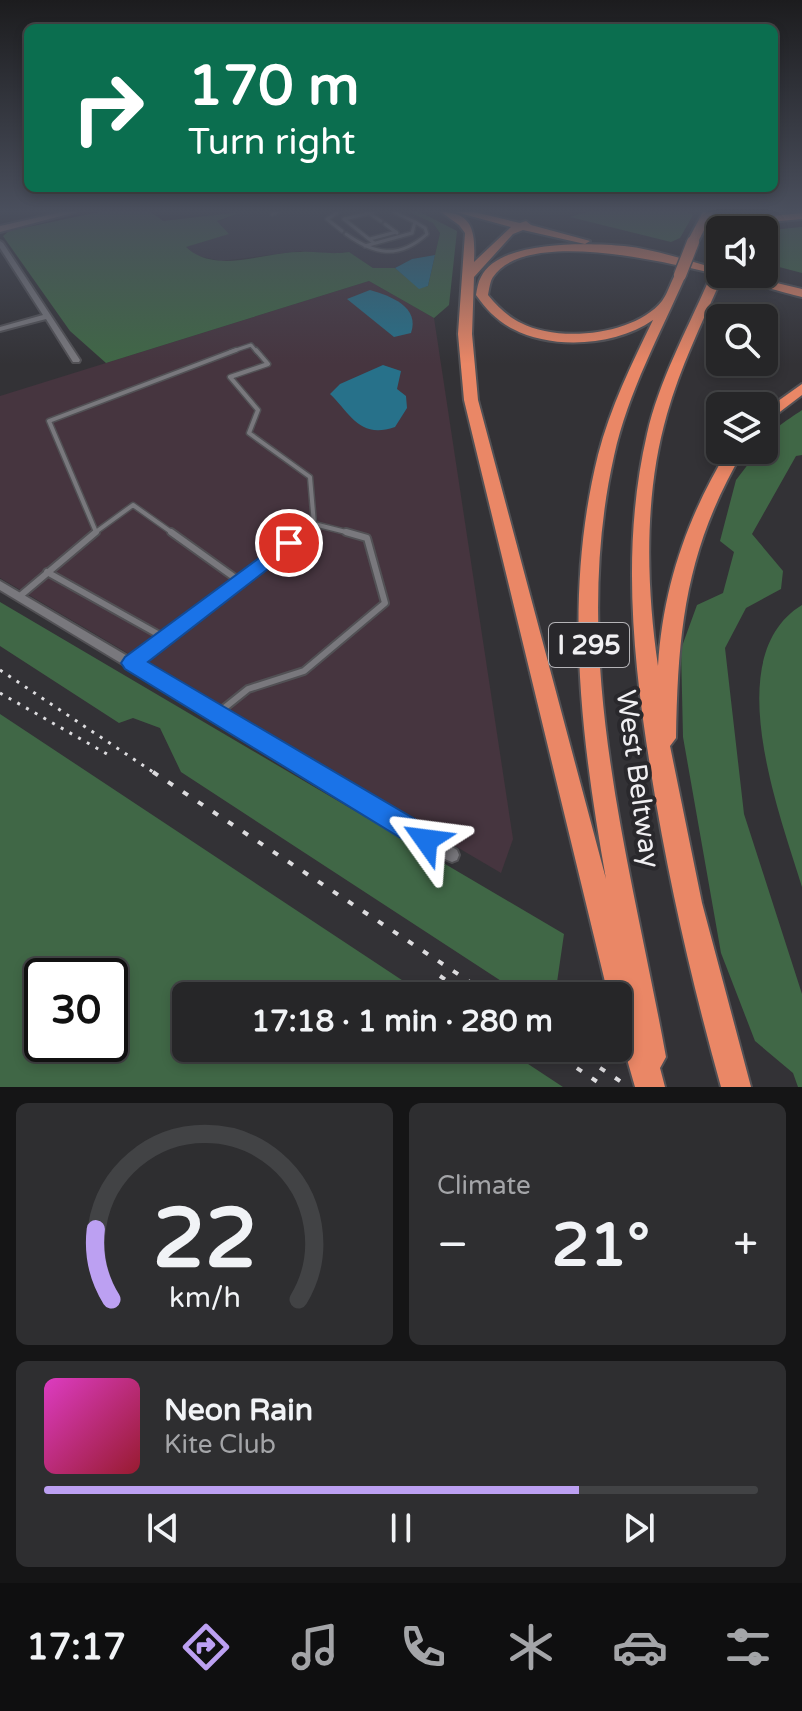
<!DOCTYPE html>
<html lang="en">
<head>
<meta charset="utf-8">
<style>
  body { margin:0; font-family:"Varela Round",sans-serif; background:#2e2e30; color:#f1f3f6; height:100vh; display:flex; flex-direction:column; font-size:30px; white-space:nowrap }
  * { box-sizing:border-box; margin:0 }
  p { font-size:26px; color:#a4a5a8 }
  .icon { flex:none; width:44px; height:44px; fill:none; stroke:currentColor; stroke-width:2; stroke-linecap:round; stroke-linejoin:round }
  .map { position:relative; height:1087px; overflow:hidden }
  .sheet { display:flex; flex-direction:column; gap:16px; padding:16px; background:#151516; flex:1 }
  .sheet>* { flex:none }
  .top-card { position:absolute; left:24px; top:24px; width:754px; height:168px; border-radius:12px; box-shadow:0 4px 12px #0003,0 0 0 2px #424345; background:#0b6e4f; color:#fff; overflow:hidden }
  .buttons { position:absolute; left:706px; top:216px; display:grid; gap:16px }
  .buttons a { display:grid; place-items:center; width:72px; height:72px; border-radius:12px; background:#262628; box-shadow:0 4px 12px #0003,0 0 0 2px #424345; font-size:40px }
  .speed { position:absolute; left:24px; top:958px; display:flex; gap:16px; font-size:40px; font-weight:700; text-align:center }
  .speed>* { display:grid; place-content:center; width:104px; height:104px; border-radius:50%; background:#262628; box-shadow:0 4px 12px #0003,0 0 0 2px #424345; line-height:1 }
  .speed .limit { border:4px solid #111; border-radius:12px; background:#fff; color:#111 }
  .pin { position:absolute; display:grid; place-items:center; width:68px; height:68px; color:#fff; margin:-34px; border:4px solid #fff; border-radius:50%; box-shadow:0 2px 8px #0007 }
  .me { position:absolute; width:88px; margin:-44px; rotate:301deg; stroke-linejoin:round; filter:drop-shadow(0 0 6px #0008) }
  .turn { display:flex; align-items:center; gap:28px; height:168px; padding:0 32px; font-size:36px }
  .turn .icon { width:104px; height:104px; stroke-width:2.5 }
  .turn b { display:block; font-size:56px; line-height:68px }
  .big { font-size:60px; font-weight:800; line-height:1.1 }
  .sheet .tile { flex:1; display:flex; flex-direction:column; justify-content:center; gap:12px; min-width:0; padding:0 28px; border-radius:12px; background:#2e2e30 }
  .sheet .dial { align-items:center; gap:0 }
  .dial svg { height:208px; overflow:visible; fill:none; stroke:#424345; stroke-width:7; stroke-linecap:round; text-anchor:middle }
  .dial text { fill:#f1f3f6; stroke:none }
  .song { display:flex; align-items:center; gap:24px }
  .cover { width:96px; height:96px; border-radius:12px; background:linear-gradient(135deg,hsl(310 70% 55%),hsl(350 70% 35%)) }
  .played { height:8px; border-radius:4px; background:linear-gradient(90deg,#bca0f2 75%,#424345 75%) }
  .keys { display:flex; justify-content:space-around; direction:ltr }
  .heat { display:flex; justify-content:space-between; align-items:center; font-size:44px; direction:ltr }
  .sheet .tiles { flex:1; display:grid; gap:16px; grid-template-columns:1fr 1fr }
  .tile:last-child { grid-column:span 2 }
  .trip { position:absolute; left:172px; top:982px; width:460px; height:80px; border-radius:12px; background:#262628; box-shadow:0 4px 12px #0003,0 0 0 2px #424345; font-weight:800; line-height:80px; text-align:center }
  .menu { display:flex; height:128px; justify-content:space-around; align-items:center; background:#0f0f10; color:#a4a5a8 }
  .menu .icon { width:56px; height:56px }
  .menu .active { color:#bca0f2 }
  .menu b { font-size:36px; color:#f1f3f6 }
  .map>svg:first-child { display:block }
  .built { fill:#3c3943 }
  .industrial { fill:#46353f }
  .green { fill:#406746; fill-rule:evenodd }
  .water { fill:#27718a }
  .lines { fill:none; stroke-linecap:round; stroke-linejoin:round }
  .lane-far2-casing { stroke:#525155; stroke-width:6 }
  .lane-far1-casing { stroke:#525155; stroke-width:7 }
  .lane-casing { stroke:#525155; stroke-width:10 }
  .street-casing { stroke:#525155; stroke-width:4 }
  .secondary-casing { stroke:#525155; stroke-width:4 }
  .highway-casing { stroke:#525155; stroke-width:4 }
  .lane-far2 { stroke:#79787d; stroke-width:3 }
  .lane-far1 { stroke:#79787d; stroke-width:4 }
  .lane { stroke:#79787d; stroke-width:6 }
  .street { fill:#79787d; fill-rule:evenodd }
  .secondary { fill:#9b7c76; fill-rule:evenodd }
  .highway { fill:#ea8766; fill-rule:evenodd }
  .rail-far1 { stroke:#dddcdf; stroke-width:3; stroke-dasharray:3 7; stroke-linecap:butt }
  .rail { stroke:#dddcdf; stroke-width:4; stroke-dasharray:6 12; stroke-linecap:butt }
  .highway-bridge-casing { stroke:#525155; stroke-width:15; stroke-linecap:butt }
  .highway-bridge { stroke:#ea8766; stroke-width:12 }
  .route { fill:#1a73e8; stroke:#114b97; stroke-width:2 }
  .labels { text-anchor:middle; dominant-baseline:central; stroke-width:8; stroke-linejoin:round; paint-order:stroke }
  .shield { fill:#29282c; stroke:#b4b3b7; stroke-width:2 }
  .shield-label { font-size:26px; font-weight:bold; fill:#f0eff2 }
  .street-label { font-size:28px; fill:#f0eff2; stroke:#29282c }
</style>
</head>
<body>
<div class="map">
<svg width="802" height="1087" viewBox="0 0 802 1087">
  <rect width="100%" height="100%" fill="#333236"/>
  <path class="built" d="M243,212H409L433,223L440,233L435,255L412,259L395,268H373L348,252L322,256L301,251L221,261L194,255L185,247L228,234L217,222Z"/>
  <path class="industrial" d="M369,281L434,318L513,839L501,873L0,578V396Z"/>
  <g class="green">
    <path d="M99,212H151L163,221L242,212L217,221L229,234L186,247C216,275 263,252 300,252C318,251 329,255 349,252L373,268H395L419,288L428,286L440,233L433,223L409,212H420L457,231L449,305L434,318L369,281L106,363L70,331L3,236L9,231Z"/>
    <path d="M587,212H687L693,215L680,238L671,242L570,217Z"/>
    <path d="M802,227V273L764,263V236L781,229Z"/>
    <path d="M802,410V455L796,456L752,534L783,571L781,589L746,608L725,648L744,814L802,994V1087H798L793,1073L755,1041L721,953L683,737L681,649L697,605L723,593L734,552L720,541L736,480L759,450H764C765,432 788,420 802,410Z"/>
    <path d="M0,602L564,934L555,996H524L181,772L160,728L133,718L119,723L0,646Z"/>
    <path d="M802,605V887C780,814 718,656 802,605Z"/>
    <path d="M0,714L426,996H186V1048H504L563,1087H0ZM42,976H110V1044H42Z"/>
  </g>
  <g class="water">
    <path d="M435,255L428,286L419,289L395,268L412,259Z"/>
    <path d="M370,290C391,296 420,307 411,333L394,337L347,299Z"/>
    <path d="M383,365L401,371L397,389L406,396L407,408L395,427C359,439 351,414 330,394L340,384Z"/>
  </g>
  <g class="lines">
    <defs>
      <g id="lane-far2">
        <path d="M338,212L327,219L342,231"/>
        <path d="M272,214L277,212"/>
        <path d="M370,214L381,221"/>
        <path d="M344,219L374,243"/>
        <path d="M344,219L374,212"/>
        <path d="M385,224L397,233"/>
        <path d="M346,234C374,254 398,260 427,234L425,228L415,222"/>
        <path d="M370,239L396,232"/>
        <path d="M365,246L412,233L415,222L394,212"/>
        <path d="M230,352L251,345L257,352"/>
      </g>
      <g id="lane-far1">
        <path d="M256,350L268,364L230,377L258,410L249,433L310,477L314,524"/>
        <path d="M96,532L49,421L236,350"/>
        <path d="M93,534L133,505L174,534"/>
        <path d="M300,534L314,524L354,534"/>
      </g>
      <g id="lane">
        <path d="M171,532L238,580"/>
        <path d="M47,572L163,637"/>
        <path d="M20,596L96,532"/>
        <path d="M133,663L303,532"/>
        <path d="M218,713L248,689L304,671L385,603L367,538L346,532"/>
      </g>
      <g id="street">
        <path d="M0,241L3,243L80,360L79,362H73L46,319L0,331V327L43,315L0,248Z"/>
        <path d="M0,581L457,850L459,855L457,860L452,862L447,860L0,590Z"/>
      </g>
      <path id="secondary" d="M62,212H76L0,232V226Z"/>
      <g id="highway">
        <path d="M441,212C475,212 475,235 474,262L511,227L456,212H474L520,223L526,221L531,225L590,241L585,244L523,230L513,234L474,277L472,334L478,400L606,879C581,738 563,596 598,455C610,408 632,363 653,320C616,346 553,350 513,329C497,321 486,309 476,295C477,289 478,282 481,277C499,239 591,243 624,246C656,249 689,262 720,269V274H739L802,289V297C742,282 535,215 493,277C490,281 489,290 488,295C498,307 507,316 521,323C559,343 635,335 662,301C668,293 671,281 676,273L686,275C660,334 628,392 614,456C569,657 630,859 666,1057L660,1068L665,1087H635L618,1028V996H609L606,986L464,400L458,334L465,233L459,225Z"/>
        <path d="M703,212H713L697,244H689L687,242Z"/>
        <path d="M802,213V219L769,222L749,230H734L763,217Z"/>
        <path d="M714,278L720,282C701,325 680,368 667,414C644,494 646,584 658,666C663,587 687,517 728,450H744C686,548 678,627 676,738L670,746L702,903L751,1087H721C692,983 668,879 651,772C633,661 621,546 647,434C659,381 686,332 708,282Z"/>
        <path d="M802,384V395L764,424V411Z"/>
      </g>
    </defs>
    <use href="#lane-far2" class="lane-far2-casing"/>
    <use href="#lane-far1" class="lane-far1-casing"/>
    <use href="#lane" class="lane-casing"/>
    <use href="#street" class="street-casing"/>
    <use href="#secondary" class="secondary-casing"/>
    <use href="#highway" class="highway-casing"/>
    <use href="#lane-far2" class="lane-far2"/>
    <use href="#lane-far1" class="lane-far1"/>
    <use href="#lane" class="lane"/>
    <use href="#street" class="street"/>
    <use href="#secondary" class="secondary"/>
    <use href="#highway" class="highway"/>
    <g class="rail-far1">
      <path d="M0,670L156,774"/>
      <path d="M0,693L107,754"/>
    </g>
    <g class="rail">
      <path d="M153,772L491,996"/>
      <path d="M440,976L469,996"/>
      <path d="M547,1048L605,1087"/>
      <path d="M570,1048L629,1087"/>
    </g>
    <defs>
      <g id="highway-bridge">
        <path d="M680,275L693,242"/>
        <path d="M714,282L720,267"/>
      </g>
    </defs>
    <use href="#highway-bridge" class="highway-bridge-casing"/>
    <use href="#highway-bridge" class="highway-bridge"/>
  </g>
  <linearGradient id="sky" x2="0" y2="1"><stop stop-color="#1c1c1e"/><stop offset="0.58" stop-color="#4a4f5d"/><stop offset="1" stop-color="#4a4f5d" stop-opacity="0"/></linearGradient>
  <rect width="802" height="364" fill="url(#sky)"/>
  <path class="route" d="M289,536L298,543L295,548L148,662L435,831L438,840L435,848L426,852L417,848L125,669L121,663L125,657Z"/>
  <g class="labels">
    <rect class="shield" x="549" y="623" width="80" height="44" rx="6"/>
    <g class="shield-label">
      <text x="589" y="645">I 295</text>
    </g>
    <g class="street-label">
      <text transform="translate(638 779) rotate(82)">West Beltway</text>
    </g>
  </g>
</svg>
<div class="buttons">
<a><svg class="icon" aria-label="sound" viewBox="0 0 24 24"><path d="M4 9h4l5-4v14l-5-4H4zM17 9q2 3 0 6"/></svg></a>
<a><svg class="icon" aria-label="search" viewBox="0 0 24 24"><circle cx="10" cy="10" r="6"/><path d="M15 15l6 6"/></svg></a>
<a><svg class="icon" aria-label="layers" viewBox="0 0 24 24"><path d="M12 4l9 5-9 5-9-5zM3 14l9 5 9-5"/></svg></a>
</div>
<div class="speed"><div class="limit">30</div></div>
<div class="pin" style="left:289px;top:543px;background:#d93025"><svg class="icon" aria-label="arrive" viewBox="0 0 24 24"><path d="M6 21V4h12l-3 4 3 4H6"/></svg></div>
<svg class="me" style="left:426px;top:840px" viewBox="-20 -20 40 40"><path d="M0-17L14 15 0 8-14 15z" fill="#1a73e8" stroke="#fff" stroke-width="4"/></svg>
<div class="trip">17:18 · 1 min · 280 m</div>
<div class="top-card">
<div class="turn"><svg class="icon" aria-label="right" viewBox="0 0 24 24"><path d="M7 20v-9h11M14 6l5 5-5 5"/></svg><div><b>170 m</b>Turn right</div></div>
</div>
</div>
<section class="sheet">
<div class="tiles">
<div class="tile dial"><svg viewBox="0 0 100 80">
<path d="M14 69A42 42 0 1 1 86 69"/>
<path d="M14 69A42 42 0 0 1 8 42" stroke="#bca0f2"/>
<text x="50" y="56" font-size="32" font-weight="700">22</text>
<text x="50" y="72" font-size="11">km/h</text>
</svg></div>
<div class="tile"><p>Climate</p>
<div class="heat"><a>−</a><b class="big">21°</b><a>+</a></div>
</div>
<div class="tile">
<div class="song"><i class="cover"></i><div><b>Neon Rain</b><p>Kite Club</p></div></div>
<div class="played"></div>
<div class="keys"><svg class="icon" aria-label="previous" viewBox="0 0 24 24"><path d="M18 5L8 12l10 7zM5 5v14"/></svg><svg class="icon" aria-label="pause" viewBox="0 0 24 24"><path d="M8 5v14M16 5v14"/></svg><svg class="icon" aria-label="next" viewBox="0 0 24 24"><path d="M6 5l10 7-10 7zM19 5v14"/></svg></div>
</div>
</div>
</section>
<nav class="menu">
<b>17:17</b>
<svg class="icon active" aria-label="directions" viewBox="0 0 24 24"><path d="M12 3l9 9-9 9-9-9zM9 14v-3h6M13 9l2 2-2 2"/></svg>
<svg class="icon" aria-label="music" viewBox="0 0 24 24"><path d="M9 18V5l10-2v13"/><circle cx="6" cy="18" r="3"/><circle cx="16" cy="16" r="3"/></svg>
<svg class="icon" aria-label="phone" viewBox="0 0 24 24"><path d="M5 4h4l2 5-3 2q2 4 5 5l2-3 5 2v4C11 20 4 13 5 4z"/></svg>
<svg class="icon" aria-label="climate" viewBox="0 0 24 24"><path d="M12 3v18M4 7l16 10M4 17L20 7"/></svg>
<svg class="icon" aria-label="car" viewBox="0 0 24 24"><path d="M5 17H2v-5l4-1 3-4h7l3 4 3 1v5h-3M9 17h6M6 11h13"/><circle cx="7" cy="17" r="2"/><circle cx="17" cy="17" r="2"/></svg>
<svg class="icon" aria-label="filters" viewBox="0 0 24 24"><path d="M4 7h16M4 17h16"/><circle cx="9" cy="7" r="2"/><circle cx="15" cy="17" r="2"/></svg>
</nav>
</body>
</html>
